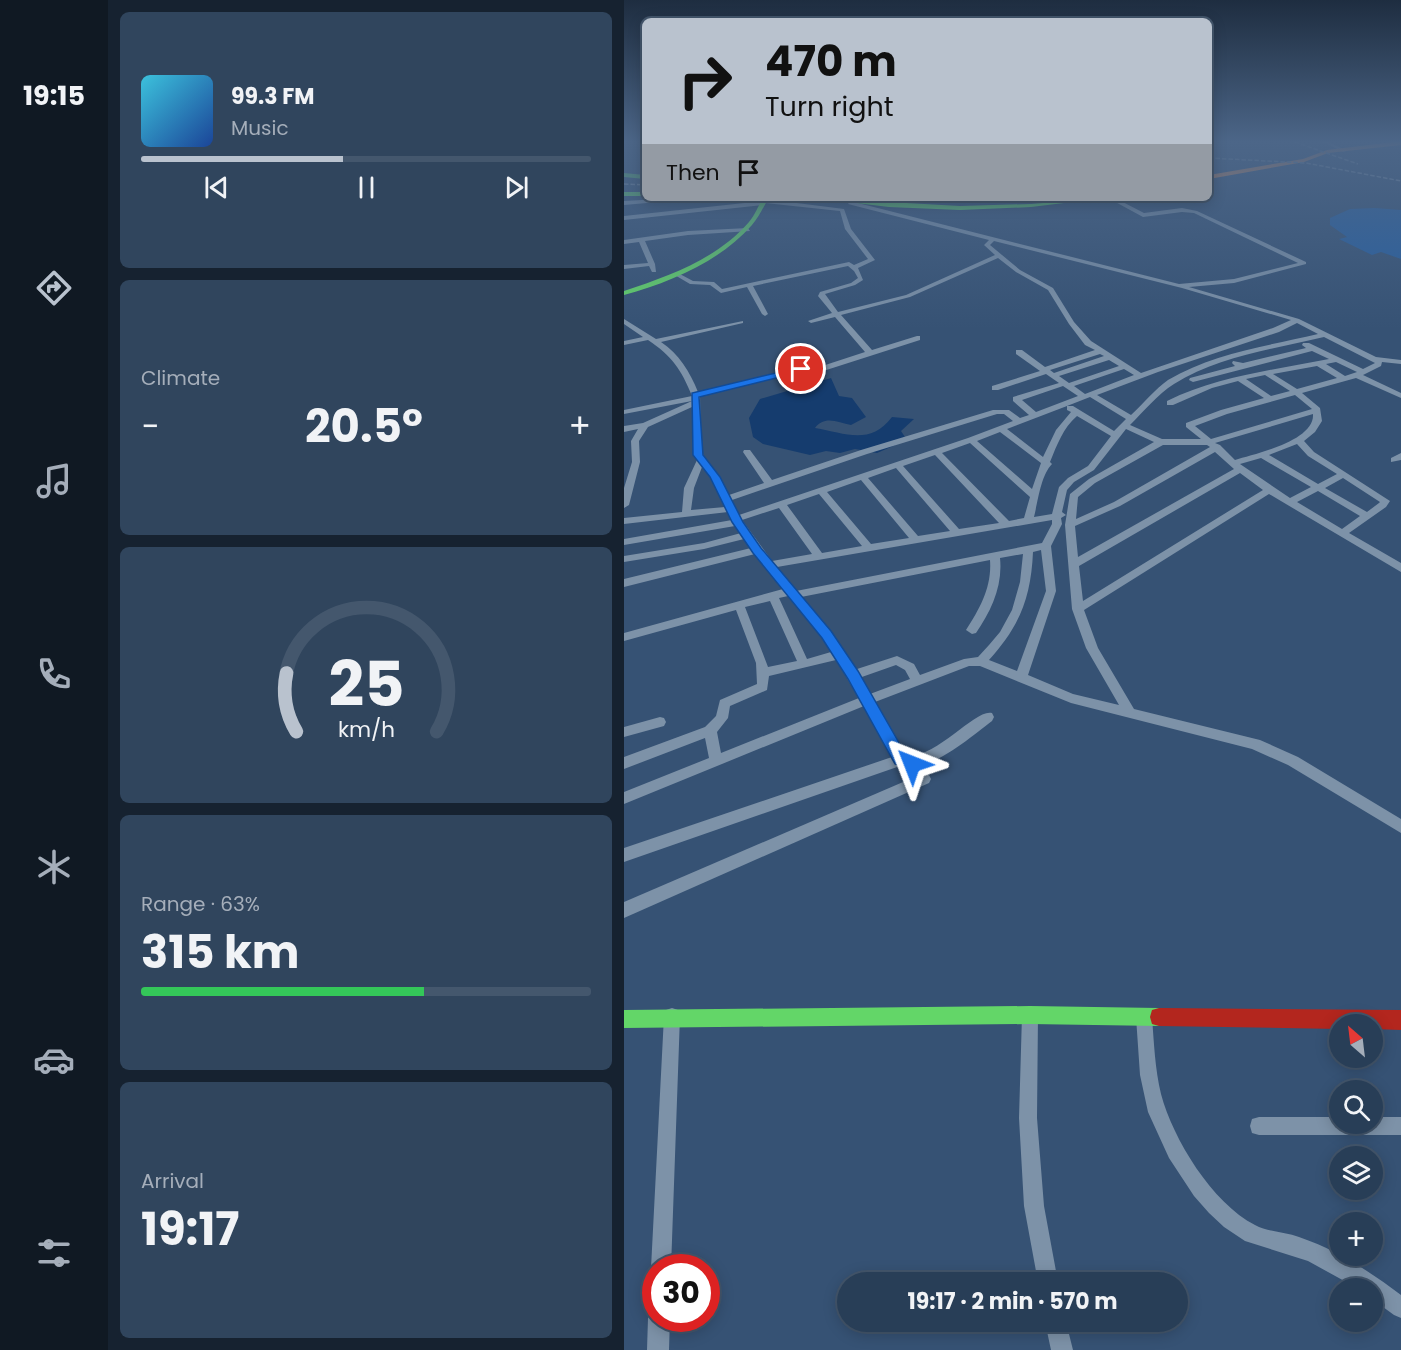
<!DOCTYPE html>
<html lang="en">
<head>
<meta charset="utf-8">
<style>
  body { margin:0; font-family:Poppins,sans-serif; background:#30455d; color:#f1f3f6; height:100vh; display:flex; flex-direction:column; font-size:22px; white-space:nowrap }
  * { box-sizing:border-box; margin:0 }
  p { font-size:20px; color:#a5aeba }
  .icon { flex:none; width:33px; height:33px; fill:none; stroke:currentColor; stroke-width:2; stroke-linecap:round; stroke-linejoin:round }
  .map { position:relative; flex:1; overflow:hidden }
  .sheet { display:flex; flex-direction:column; gap:12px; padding:12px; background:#162230; width:516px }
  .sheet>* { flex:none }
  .hud { position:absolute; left:18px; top:18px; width:570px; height:183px; border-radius:9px; box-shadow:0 3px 15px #0003,0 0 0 2px #44576d; background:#b9c2ce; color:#111; overflow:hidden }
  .needle { width:39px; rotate:332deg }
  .buttons { position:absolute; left:705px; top:1014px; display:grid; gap:12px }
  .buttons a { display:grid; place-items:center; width:54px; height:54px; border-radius:50%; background:#283e57; box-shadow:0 3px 15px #0003,0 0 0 2px #44576d; font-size:30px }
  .speed { position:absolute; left:18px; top:1254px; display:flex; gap:12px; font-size:30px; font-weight:700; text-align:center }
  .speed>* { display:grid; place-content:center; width:78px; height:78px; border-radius:50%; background:#283e57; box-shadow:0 3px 15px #0003,0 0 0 2px #44576d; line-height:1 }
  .speed .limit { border:9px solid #d22; background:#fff; color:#111 }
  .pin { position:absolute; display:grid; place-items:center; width:51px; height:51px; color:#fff; margin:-26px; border:3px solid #fff; border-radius:50%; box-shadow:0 2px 6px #0007 }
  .me { position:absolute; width:66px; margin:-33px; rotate:315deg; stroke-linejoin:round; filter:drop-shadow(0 0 4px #0008) }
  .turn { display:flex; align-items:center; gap:21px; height:126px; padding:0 24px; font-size:27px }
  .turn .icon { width:78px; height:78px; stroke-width:2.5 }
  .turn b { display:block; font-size:42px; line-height:51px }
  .then { display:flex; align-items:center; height:57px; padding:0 24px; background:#0003; gap:12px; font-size:22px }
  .big { font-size:45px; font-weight:700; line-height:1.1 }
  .sheet .card { flex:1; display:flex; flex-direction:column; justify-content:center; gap:9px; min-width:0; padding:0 21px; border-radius:9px; background:#30455d }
  .sheet .dial { align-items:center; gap:0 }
  .dial svg { height:156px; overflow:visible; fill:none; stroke:#44576d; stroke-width:7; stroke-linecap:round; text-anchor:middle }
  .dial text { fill:#f1f3f6; stroke:none }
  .song { display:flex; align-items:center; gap:18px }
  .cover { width:72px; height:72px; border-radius:9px; background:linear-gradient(135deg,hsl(190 70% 55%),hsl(220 70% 35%)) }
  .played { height:6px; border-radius:3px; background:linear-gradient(90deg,#b9c2ce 45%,#44576d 45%) }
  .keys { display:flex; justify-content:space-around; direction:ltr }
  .heat { display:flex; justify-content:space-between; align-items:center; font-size:33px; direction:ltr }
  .charge { height:9px; border-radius:4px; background:linear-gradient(90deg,#34c759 63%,#44576d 0) }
  .trip { position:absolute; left:213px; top:1272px; width:351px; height:60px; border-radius:30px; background:#283e57; box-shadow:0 3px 15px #0003,0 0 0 2px #44576d; font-weight:700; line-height:60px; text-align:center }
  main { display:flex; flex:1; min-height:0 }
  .tab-bar { display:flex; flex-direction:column; width:108px; justify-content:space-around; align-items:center; background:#101923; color:#a5aeba }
  .tab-bar .icon { width:42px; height:42px }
  .tab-bar .selected { color:#b9c2ce }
  .tab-bar b { font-size:27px; color:#f1f3f6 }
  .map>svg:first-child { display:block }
  .green { fill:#265fa1 }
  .water { fill:#153c6e }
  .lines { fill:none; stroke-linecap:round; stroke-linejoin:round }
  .street { fill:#7d92a8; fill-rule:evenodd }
  .fast { fill:#63d668; fill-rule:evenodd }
  .slow { fill:#ff974d; fill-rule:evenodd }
  .jam { fill:#b3261e; fill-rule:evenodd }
  .rail { stroke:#7e92a7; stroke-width:1.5; stroke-dasharray:4.5 2; stroke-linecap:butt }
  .route { fill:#1a73e8; stroke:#114b97; stroke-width:1.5 }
</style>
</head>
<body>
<main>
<nav class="tab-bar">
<b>19:15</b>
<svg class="icon selected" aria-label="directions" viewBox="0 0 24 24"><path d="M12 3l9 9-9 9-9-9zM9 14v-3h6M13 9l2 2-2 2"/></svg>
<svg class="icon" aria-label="music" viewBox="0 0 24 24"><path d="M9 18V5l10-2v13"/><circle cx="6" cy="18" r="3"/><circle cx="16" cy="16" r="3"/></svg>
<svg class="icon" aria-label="phone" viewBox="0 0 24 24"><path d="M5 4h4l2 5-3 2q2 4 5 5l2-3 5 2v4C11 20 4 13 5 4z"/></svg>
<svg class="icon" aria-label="climate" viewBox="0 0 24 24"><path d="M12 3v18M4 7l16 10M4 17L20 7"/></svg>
<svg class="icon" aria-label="car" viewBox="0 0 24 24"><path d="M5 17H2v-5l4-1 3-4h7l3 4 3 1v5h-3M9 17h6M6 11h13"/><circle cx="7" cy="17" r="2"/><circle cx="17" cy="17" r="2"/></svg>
<svg class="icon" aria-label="filters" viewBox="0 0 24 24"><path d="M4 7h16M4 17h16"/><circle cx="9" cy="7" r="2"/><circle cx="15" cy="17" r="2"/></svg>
</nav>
<section class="sheet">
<div class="card">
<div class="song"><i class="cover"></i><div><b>99.3 FM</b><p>Music</p></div></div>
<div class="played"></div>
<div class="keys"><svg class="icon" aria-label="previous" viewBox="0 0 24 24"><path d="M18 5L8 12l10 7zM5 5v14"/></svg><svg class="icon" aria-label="pause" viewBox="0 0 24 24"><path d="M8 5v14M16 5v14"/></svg><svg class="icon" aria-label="next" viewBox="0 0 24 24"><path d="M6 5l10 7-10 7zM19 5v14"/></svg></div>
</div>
<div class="card"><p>Climate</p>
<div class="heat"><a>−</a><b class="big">20.5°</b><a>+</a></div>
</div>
<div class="card dial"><svg viewBox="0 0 100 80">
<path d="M14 69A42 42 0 1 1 86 69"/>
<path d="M14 69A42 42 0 0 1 9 39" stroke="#b9c2ce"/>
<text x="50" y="56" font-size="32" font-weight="700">25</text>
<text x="50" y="72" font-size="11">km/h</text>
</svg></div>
<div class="card"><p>Range · 63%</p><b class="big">315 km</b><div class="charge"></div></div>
<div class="card"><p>Arrival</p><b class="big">19:17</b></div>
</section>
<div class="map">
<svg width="777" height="1350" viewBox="0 0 777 1350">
  <rect width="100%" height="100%" fill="#365274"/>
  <path class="green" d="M751,208L777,210V259L757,252L748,255L715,239L723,237L706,225V218L726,209Z"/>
  <path class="water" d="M207,378L215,396L228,398L242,417L227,425C214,422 200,415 191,428C221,433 246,446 268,417L290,419L277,431L281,437L276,443L253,453L231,449L216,453L202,451L186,455L139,444L129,437L125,418L136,399Z"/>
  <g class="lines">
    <g class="street">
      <path d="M675,140L703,141L723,151L719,152L702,143Z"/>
      <path d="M53,198H80L0,205V201Z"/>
      <path d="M484,198H491L520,213L558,208L573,211L682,262V264L610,283L565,287L675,319L752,357L777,360V364L758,362L757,366L739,375L777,393V398L732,378L678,393L696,408L698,421L691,432L680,441L690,452L766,501L762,507L725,533L777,563V572L645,494L460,610L474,648L510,709L636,740L674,757L777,819V833L664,765L628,749L447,703L356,666H345L251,702L280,755C310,762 351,708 368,713L370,717L368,721C345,738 307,773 276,766L0,862V848L268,757L240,706L0,804V792L85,758L81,738L0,769V757L81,727L92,716L96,700L133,684L132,663L112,610L0,641V633L159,589L131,554L0,587V579L127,548L120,539L80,549L0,562V556L80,543L117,533L111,526L0,545V539L108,520L104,512L0,524V518L58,512L60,488L73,460L69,449L68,407L24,427L15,441L16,462L5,505L0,508V488L8,462L7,441L14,429L0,432V426L19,423L68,401L0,414V410L68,396C57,369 48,356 24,340L0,345V341L19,337L0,324V319L32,339L119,321V323L37,342C55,354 66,372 74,392L173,368L189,369L241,352L211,317L187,323L184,321L208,313L194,296L196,292L227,283L234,278L230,271L224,266L129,286L144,314L141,316L138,314L123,287L97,293L86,285L66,284L49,274L54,273L69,281L90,282L98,289L225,262L230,265L244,259L221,229L216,211L141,203L139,205L0,220V216L139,201L141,199L220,209L227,229L251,260L234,268L239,280L231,285L201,294L214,312L282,295L371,255L360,245L365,240L224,204L226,201L555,284L610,279L674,263L570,213L558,212L519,217ZM370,241L558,288L667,320L649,328L517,373L467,341L450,322L429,288L396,270L366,245ZM374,258L392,272L424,290L445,324L461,345L471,350L421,367L398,350H392V354L416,371L368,386V390H374L422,374L435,383L389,397V401L405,415L396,418L385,410H369L237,450L148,480L126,450H120L119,452L140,483L105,495L96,477L81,459L77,449L76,396L173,372L193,373L296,340V336H293L248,350L217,315L286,297ZM673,323L694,334C644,346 589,353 544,380C531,389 519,404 507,415L473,395L534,372L655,332ZM700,337L751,363L739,369L685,343H679L678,345L682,348L619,363L609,361L608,363L611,366L566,378L565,380L569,382L688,351L705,359C650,370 595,376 543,401V405H549L588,388L614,381L640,398L597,410L562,423V427L577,439H538L506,425C519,412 534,394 550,384C594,356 650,349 700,337ZM476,354L480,356L430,373L426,370ZM485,360L495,366L445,383L435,376ZM712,362L733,372L721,376L702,364ZM693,366L713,378L673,389L649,374ZM500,369L510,375L461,394L450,386ZM641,375L666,391L647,396L622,379ZM439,386L454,396L412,412L398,400ZM671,395L688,409L587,439L571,426L603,414ZM466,397L502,419L490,431L449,406H443ZM443,406V410L447,412L432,430L419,457L383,429ZM373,414H380L389,421L344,438L115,515L108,500L243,454ZM689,414C691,441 631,454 611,460L596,445L591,443ZM453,416L487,436L464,466L444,478L435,487L428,514L410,517C414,501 417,475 428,464L426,462C433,445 439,428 453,416ZM502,429L530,442L465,479L446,494L441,525L448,609L462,648L495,705L449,694L404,675L432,591L427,546L438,524L437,518L442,515L438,512L443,490L450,482L470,470ZM376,432L417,463L408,489L353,441ZM346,443L406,497L400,518L385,521L318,453ZM673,444L684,456L713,474L694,484L645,455ZM539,445H583L586,447L490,502L452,519L454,497L471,483ZM591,452L610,469L454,557L451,526L496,506ZM311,455L375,523L335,529L279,466ZM637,458L687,487L666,498L616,464ZM78,467L87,478L101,507L67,510L70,488ZM272,468L326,531L294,536L244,478ZM616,473L639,490L459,601L455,566ZM719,478L756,502L755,503L743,512L701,488ZM237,480L285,538L247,544L203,492ZM694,491L736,516L718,529L673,502ZM195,494L238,546L198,553L163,505ZM155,508L188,554L148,561L118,520ZM428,520V524L418,543L172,591L153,567ZM417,550L422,591L393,671L365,660C396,626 407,597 409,552ZM399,554L396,582L388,610L376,632L365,645L354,657L340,659L296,675L290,664L273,656L230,670L206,632L177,597L366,560C368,587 356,608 342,630L348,634L352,633C367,611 379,586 376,558ZM164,596L198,638L207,652L183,659L155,598ZM146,601L173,661L144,667L121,607ZM212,660L235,698L97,753L93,732L104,718L106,706L143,690L145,676ZM272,665L281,670L286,679L246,694L235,678Z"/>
      <path d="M124,228L126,231L64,235L21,241L31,264L32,272H28L25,266L0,269V265L24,263L15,242L0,244V240L64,231Z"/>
      <path d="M777,453V460L767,462V458Z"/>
      <path d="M36,717L40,718L42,722L40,726L0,737V727Z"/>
      <path d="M300,773L305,775L307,779L305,783L0,918V902Z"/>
      <path d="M406,1007L412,1009L414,1015L413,1118L420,1206L434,1282H414L400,1206L395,1118L398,1015L400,1009Z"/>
      <path d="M48,1008L54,1010L56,1016L47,1268H32V1276L27,1268L40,1016L42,1010Z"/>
      <path d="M520,1009L526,1011L528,1017C530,1043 531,1069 537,1094C549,1139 588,1203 631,1225C644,1232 661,1232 675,1237C713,1250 745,1271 777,1295V1318L770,1315L748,1299V1288H733L684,1261L621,1241L600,1227L585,1213L570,1196L545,1158L524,1112L516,1075L512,1017L514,1011Z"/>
      <path d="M635,1117H716V1124H748V1117H777V1135H635L628,1133L626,1126L628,1119Z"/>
      <path d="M32,1309V1318H46L45,1350H23L24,1318L28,1311Z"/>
      <path d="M421,1322H442L449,1350H427Z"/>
    </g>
    <g class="fast">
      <path d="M0,173L21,175V179L0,177Z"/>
      <rect x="0" y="192" width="21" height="4"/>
      <path d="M139,198H145C139,207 135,217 128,225C95,262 47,282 0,295V291C45,276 93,259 125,222C131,215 134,206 139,198Z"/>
      <path d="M191,198L336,206L407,204L481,198L407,207L336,210L265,207Z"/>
      <path d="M406,1006L535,1008L542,1010L544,1017L542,1024L535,1026L406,1024L0,1028V1010Z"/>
    </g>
    <g class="slow">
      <path d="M777,141V145L704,153L680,162L585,179V175L679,159L703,150Z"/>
      <path d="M221,198H285L282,200Z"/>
    </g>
    <path class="jam" d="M535,1008L777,1010V1030L748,1029V1024H716V1029L535,1026L528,1024L526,1017L528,1010Z"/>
    <g class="rail">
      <path d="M665,140L734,164"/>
      <path d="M585,158L682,163L777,181"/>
      <path d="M0,184L21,185"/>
    </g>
  </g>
  <linearGradient id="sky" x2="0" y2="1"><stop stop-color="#1e2d40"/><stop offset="0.43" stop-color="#4c6688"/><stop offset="1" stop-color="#4c6688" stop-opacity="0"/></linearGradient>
  <rect width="777" height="329" fill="url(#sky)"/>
  <path class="route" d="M177,367L181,369L180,371L75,397L79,455L96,477L119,522L137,548L207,631L234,671L282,755L293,759L295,764L288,770L271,764L224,679L198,638L129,553L108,522L86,477L69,455L68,393Z"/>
</svg>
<div class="buttons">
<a><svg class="needle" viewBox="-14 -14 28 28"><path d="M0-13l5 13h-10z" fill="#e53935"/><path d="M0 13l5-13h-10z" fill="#a5aeba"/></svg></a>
<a><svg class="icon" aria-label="search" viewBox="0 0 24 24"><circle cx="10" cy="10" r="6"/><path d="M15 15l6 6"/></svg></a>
<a><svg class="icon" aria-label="layers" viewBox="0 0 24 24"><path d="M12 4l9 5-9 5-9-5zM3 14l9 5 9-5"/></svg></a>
<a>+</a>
<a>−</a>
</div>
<div class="speed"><div class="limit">30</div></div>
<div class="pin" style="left:177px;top:369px;background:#d93025"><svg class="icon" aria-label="arrive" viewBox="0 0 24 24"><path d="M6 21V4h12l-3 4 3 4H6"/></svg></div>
<svg class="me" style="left:288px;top:764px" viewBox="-20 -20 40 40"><path d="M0-17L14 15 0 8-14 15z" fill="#1a73e8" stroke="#fff" stroke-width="4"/></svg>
<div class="trip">19:17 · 2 min · 570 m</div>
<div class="hud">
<div class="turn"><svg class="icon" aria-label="right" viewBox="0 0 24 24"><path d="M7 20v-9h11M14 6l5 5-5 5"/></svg><div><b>470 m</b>Turn right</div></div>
<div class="then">Then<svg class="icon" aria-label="arrive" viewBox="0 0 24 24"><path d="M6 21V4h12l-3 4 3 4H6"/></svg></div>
</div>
</div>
</main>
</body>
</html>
